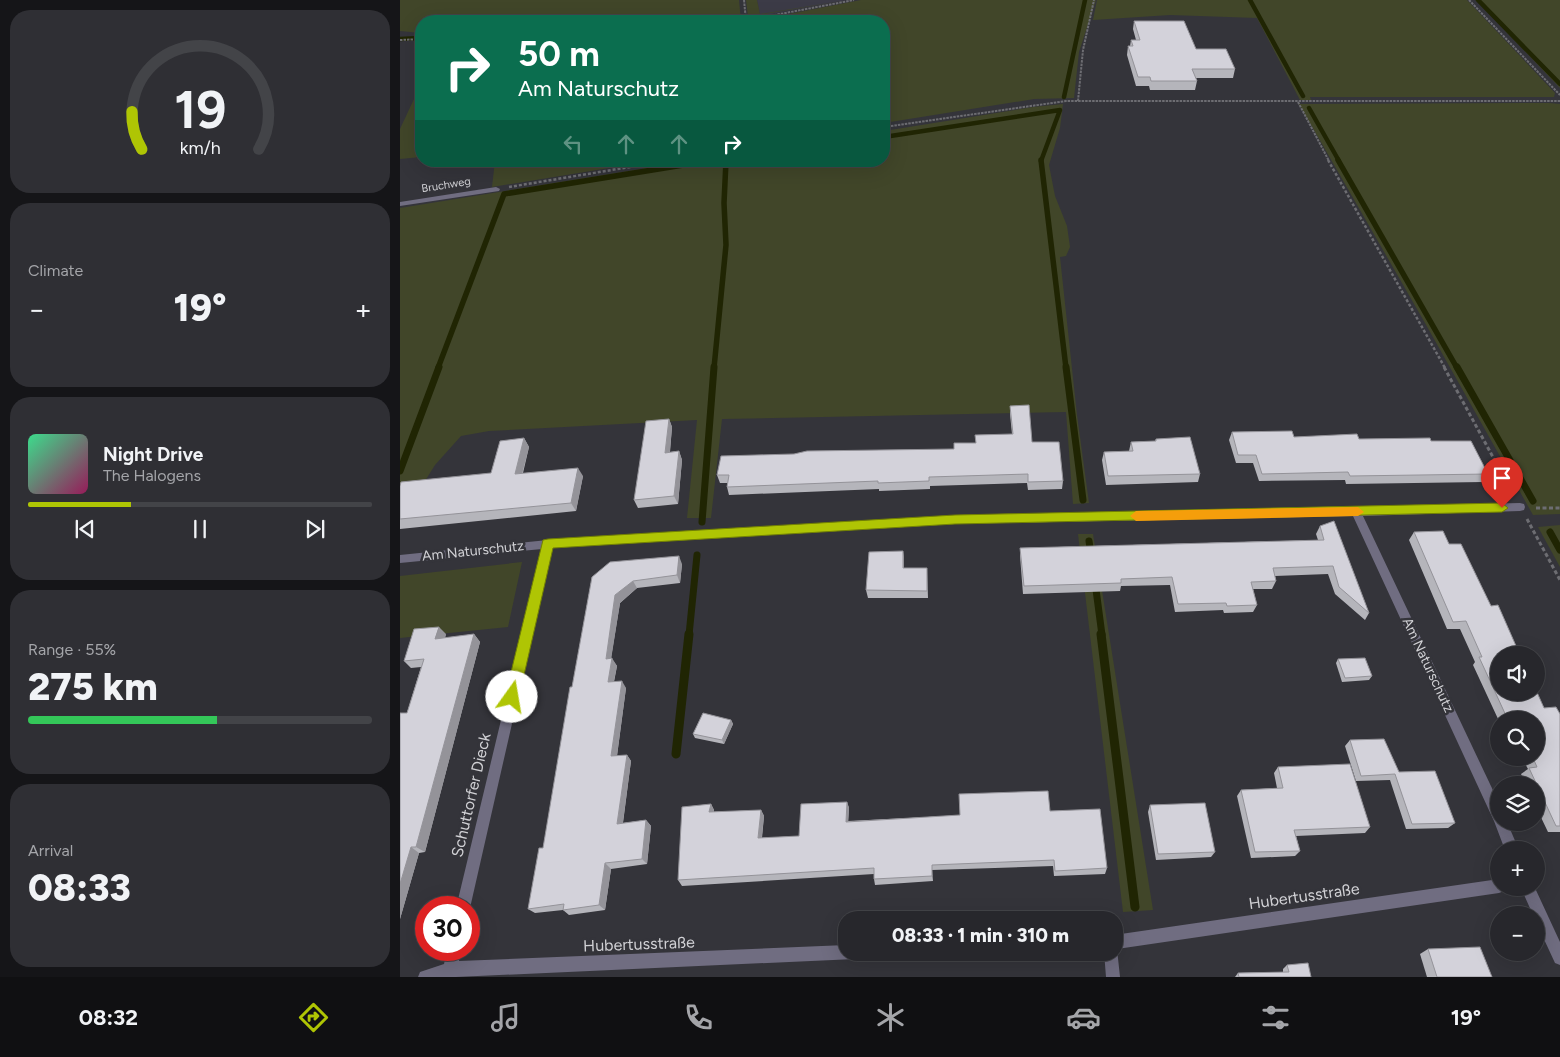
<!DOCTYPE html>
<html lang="en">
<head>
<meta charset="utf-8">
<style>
  body { margin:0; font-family:Figtree,sans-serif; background:#2f2f34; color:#f1f3f6; height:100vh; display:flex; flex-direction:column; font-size:19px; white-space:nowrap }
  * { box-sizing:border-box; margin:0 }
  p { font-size:16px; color:#a4a5a9 }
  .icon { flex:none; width:28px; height:28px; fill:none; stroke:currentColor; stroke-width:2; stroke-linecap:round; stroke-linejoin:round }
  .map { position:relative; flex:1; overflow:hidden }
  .panel { display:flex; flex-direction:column; gap:10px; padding:10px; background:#151518; width:400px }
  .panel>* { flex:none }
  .banner { position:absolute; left:15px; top:15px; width:475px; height:152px; border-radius:20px; box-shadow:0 5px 20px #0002,0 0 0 1px #434448; background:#0b6e4f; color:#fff; overflow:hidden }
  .buttons { position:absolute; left:1090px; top:646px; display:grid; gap:10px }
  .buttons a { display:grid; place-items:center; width:55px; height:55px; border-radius:50%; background:#27272c; box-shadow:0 5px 20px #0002,0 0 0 1px #434448; font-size:25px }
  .speed { position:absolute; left:15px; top:896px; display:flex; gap:10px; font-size:25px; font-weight:700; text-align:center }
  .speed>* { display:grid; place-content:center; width:65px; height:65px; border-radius:50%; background:#27272c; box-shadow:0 5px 20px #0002,0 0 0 1px #434448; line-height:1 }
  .speed .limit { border:8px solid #d22; background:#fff; color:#111 }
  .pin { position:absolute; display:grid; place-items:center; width:42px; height:42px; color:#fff; margin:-51px -21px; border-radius:50% 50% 50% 0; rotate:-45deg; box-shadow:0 0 5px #0007 }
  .pin .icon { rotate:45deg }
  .me { position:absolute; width:55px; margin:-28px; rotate:13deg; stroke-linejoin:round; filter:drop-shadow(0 0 4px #0008) }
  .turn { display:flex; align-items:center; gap:18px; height:105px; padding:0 20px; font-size:22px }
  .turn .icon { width:65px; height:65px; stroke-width:2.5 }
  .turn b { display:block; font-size:35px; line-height:42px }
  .lanes { display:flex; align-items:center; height:48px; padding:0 20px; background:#0003; justify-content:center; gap:25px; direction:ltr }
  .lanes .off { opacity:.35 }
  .big { font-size:38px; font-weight:800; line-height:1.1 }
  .panel .widget { flex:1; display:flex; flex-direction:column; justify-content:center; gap:8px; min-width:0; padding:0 18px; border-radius:20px; background:#2f2f34 }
  .panel .dial { align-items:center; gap:0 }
  .dial svg { height:130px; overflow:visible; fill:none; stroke:#434448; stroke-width:7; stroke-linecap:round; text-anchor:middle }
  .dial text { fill:#f1f3f6; stroke:none }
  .song { display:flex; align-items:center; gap:15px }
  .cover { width:60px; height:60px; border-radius:8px; background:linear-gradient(135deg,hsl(150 70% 55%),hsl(330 70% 35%)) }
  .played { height:5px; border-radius:2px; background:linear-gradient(90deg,#afc504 30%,#434448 30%) }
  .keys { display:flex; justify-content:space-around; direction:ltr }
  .heat { display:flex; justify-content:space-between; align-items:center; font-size:28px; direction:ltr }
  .charge { height:8px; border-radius:4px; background:linear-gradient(90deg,#34c759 55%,#434448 0) }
  .trip { position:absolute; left:438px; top:911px; width:285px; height:50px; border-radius:20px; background:#27272c; box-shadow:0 5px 20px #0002,0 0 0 1px #434448; font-weight:800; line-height:50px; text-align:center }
  .tabs { display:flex; height:80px; justify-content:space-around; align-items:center; background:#101012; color:#a4a5a9 }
  .tabs .icon { width:35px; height:35px }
  .tabs .selected { color:#afc504 }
  .tabs b { font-size:22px; color:#f1f3f6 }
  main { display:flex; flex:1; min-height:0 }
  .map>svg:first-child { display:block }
  .built { fill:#3c3b47 }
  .green { fill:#414629 }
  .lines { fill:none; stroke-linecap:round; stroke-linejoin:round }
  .stream-far3 { stroke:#202503; stroke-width:4.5 }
  .stream-far2 { stroke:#202503; stroke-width:5.5 }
  .stream-far1 { stroke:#202503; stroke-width:7 }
  .stream { stroke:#202503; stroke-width:9 }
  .path-far2 { stroke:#6d6d72; stroke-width:2; stroke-dasharray:2.5 1; stroke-linecap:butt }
  .path-far1 { stroke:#6d6d72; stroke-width:2.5; stroke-dasharray:3 2; stroke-linecap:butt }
  .path { stroke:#6d6d72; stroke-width:3; stroke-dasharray:4 2.5; stroke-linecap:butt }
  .lane { fill:#706d81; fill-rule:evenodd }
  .street { fill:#706d81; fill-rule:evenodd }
  .wall { fill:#b5b5bb }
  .shaded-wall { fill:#949399 }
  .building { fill:#d3d2da; stroke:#949399 }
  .route { fill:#afc504; stroke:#728003 }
  .slow { fill:#f59e0b }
  .labels { text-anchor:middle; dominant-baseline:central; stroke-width:5; stroke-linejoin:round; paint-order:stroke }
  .far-street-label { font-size:11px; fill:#d1d1d5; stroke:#34343a }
  .street-label { font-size:14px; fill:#d1d1d5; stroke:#34343a }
  .near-street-label { font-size:16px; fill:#d1d1d5; stroke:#34343a }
</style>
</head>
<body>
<main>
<section class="panel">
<div class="widget dial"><svg viewBox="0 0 100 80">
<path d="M14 69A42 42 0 1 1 86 69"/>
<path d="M14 69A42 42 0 0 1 8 46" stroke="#afc504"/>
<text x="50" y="56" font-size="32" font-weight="700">19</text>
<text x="50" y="72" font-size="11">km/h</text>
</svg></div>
<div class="widget"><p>Climate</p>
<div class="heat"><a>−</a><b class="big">19°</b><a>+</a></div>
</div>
<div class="widget">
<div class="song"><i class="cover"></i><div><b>Night Drive</b><p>The Halogens</p></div></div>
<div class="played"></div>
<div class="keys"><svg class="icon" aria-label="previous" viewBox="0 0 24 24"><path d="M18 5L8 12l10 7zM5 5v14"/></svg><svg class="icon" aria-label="pause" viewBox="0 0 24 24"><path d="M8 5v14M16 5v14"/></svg><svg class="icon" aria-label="next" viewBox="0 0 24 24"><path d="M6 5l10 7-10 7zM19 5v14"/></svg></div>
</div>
<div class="widget"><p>Range · 55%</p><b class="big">275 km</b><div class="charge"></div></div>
<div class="widget"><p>Arrival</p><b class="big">08:33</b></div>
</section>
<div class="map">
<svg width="1160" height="977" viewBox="0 0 1160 977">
  <rect width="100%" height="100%" fill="#34343a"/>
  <path class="built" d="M357,0H447L360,16Z"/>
  <g class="green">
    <path d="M0,0H339L341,21H21V33L0,31Z"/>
    <path d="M346,0H357L360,14L447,0L348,17Z"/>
    <path d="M461,0H696L679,52L674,98L634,99L484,123V21H359L363,19Z"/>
    <path d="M697,0H1067L1155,93L1154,97H910L911,100H900L857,18L770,15L693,20Z"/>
    <path d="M1076,0H1160V88Z"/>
    <path d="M21,84V157L0,159V129Z"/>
    <path d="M1149,103L1160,104V514L1133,515L1025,323L899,104Z"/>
    <path d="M663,104L660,128L649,165L655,196L667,226L670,247L666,256L660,257L677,415L689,503L673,504L666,412L322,419L311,518H287L297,420L89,431L61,436L35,465L25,481L0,492V208L290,161H484V131L633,107Z"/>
    <path d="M95,161H252L92,187Z"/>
    <path d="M1160,525V567L1138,527Z"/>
    <path d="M678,534H693L753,910L723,912Z"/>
    <path d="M122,562L108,627L0,638V576Z"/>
  </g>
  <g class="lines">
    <g class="stream-far3">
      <path d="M850,0L903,96"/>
      <path d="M1078,0L1160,84"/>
      <path d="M0,39L21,38"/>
      <path d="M664,97L685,0"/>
      <path d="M909,108L939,161"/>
      <path d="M484,137L660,110L641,161"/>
      <path d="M305,161H308"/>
    </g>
    <g class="stream-far2">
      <path d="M641,160L666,368"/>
      <path d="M938,160L1057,368"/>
      <path d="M38,368L104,194L308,161"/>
      <path d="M314,368L326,245L324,203L326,161"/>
    </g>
    <g class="stream-far1">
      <path d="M666,367L683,500"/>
      <path d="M1057,367L1133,501"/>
      <path d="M0,471L39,367"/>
      <path d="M302,522L314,367"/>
      <path d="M1150,532L1160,550"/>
      <path d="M689,541L691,554"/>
      <path d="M695,582L702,635"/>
      <path d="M289,635L297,555"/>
    </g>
    <g class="stream">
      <path d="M701,634L735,907"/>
      <path d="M276,754L289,634"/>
    </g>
    <g class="path-far2">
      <path d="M344,0L346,21"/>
      <path d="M1069,0L1160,95"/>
      <path d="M343,21L454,0"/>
      <path d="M0,40L21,39"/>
      <path d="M678,101L683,50L694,0"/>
      <path d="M898,102L929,161"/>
      <path d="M484,127L666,101H1160"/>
      <path d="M263,161H266"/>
    </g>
    <g class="path-far1">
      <path d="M928,160L1045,368"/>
      <path d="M109,187L266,161"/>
    </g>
    <g class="path">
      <path d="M1044,367L1112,492"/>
      <path d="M1136,508H1160"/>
      <path d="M1127,519L1160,580"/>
    </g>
    <path class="lane" d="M96,187L100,189L99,191L0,206V202Z"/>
    <g class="street">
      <path d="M1120,503L1124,504L1125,507L1124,510L1120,511L963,516L1099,803V822H1107L1119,850H1105L1094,821L953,516L555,524L152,548L70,908L69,911V908H56L142,549L0,563V555L148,540L555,516Z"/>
      <path d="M1099,879V888H1105L1104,891L1099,893L717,949L720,977H706L704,952H714V935Z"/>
      <path d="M1121,888H1135L1160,942V965L1155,963L1136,922V915H1133Z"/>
      <path d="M446,945V952H462L460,957L455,959L56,977H18L20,972L44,964L47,950H61L59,961Z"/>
    </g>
  </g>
  <g class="wall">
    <path d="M734,21L796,49L835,69L833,78H796L797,81L795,90H750L749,86H736L727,55L728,46H730L731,40H736L733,29Z"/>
    <path d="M610,406L632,442L663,481L662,489L628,490L627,483L530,486V489L504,490L479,491V489L329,495L327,487V483H320L317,475L554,449L575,443L612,434L610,414Z"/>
    <path d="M269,419L272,427L270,452L279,451L282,460L278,504L238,508L234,500Z"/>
    <path d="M832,432L894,437L1031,441L1088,474L1083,482L946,484L945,480L859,481L853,463H836L829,440Z"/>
    <path d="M124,438L129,447L123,473L183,476L176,511L0,529V486L91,473Z"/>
    <path d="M756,439L800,474L798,482L706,485L702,460L704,452L729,451L731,442L755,441Z"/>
    <path d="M920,526L969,613L965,620L935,594L928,574L875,576L876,581L872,589H853L857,605L853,612L824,613L823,610L775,612L770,585L721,586L720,591L623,594L620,556V548L918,540L916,534Z"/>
    <path d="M1014,532L1049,544L1091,606L1144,708L1160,714V832H1148L1136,807V785H1126L1121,774L1128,769L1122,758H1136V720H1099V721L1073,665L1075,662L1060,629H1047L1009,540Z"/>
    <path d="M503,551L504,559V568H527L528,598H468L466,590Z"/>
    <path d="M282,564L280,583L237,588L220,603L211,658L217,666L214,682L226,688L217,756L227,755L231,761L223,823L246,820L251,826L247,864L211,869L205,910L169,915L163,910L135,913L128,909L143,848L192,577Z"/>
    <path d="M46,634L45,638L74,634L80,642L25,852L19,853L0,919L7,713L21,667L11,668L4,661Z"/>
    <path d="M938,659L972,676L969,680L942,682L936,663Z"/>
    <path d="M331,720L333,724L324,744L295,738L293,734Z"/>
    <path d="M950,740L999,772L1055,823L1048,828L1006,829L990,780L956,781L945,746Z"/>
    <path d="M878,767L970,827L965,833L896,836L900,851L895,856L851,858L837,796L841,790L877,788L874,773Z"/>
    <path d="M447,802L449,808L448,821L650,811L707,868L705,874L654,876L653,866L532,870L533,881L475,885L474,879V874L282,886L278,880L311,804L314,810V812L361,810L364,816L362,838L399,836Z"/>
    <path d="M750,805L815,852L811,857L756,860L748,812Z"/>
    <path d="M1028,949L1092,977H1027L1020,954Z"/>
    <path d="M887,965L911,977H835L838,973L883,972V969Z"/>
  </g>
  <g class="shaded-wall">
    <path d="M269,419L272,427L269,461L265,453Z"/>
    <path d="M124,438L129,447L120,482L115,474Z"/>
    <path d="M279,451L282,460L278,504L274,496Z"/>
    <path d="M178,468L183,476L176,511L171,503Z"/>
    <path d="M503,551L504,559V576L503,568Z"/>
    <path d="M279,556L282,564L280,583L277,575Z"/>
    <path d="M233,581L237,588L220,603L210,666L206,659L215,595Z"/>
    <path d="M39,627L46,634L42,646L35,639Z"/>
    <path d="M74,634L80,642L25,852L16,847Z"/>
    <path d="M212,658L217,666L212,690L208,682Z"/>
    <path d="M222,681L226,688L216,763L211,756Z"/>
    <path d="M331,720L333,724L324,744L322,740Z"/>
    <path d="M227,755L231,761L222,829L217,824Z"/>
    <path d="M447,802L449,808L448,828L446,822Z"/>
    <path d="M311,804L314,810L313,818L309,812Z"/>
    <path d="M361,810L364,816L361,844L358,838Z"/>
    <path d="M246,820L251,826L247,864L242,859Z"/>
    <path d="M11,847L19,853L0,919V884Z"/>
    <path d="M205,863L211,869L205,910L199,905Z"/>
  </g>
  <g class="building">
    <path d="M734,21H784L796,49H826L835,69H792L797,81H751L750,77H738L728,46H733L731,40H740Z"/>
    <path d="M629,405L632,442H659L663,481L628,482V474L529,477V481L503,482L478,483V481L327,487L329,475H317L321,456L394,454L407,451L554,449V443H576L575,435L613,434L610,406Z"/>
    <path d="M269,419L265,453L279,451L274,496L234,500L246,421Z"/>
    <path d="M892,431L894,437L957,434L959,439L1030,438L1031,441H1071L1088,474L950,476L948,472L862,474L856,455H838L832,432Z"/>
    <path d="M790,437L800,474L708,476L704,452L733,451L731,442L756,441V439Z"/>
    <path d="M124,438L115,474L178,468L171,503L0,519V486L1,482L91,473L100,441Z"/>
    <path d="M934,521L969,613L939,587L933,566L873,568L876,581L851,582L857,605L827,606L826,603L778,604L772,577L721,579V583L624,586L620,548L924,540L920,526Z"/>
    <path d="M1043,531L1049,544H1061L1091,606L1098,605L1120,655H1099V692H1136V690L1144,708L1156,707L1160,714V826H1156L1129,768L1137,767L1133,758H1136V720H1108L1079,657H1082L1066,621L1053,622L1014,532Z"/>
    <path d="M503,551V568H527V591L466,590L469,552Z"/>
    <path d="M279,556L277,575L233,581L215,595L206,659L212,658L208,682L222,681L211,756L227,755L217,824L246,820L242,859L205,863L199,905L163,910L164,904L128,909L139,848H143L170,687H172L192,577L210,562Z"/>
    <path d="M39,627L35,639L74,634L16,847H11L0,884V713H7L24,659L4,661L14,629Z"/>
    <path d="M965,658L972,676L945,678L938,659Z"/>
    <path d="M303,713L331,720L322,740L293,734Z"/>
    <path d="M984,739L999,772L1035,771L1055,823L1012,824L995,774L961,776L950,740Z"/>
    <path d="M950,764L970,827L894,830L900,851L855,852L841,790L883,788L878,767Z"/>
    <path d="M648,791L650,811L700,809L707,868L655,871L654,860L532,865V876L474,879V868L278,880L282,807L311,804L309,812L361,810L358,838L399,836L401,804L447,802L446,822L560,815L559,794Z"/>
    <path d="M805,803L815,852L758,854L750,805Z"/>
    <path d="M1080,947L1092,977H1037L1028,949Z"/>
    <path d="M908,963L911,977H839L838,973L889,972L887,965Z"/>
  </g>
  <path class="route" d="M1102,503L1108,508L1102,512L555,524L153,548L119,697L117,701L112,703L107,701L105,697L142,544L143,540L148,539L555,515Z"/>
  <path class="slow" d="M958,507L964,512L958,516L736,521L730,516L736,511Z"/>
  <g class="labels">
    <g class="far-street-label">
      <text transform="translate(46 185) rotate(-9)">Bruchweg</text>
    </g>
    <g class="street-label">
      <text transform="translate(73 551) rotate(-6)">Am Naturschutz</text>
      <text transform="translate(1028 665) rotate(65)">Am Naturschutz</text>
    </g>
    <g class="near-street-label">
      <text transform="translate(71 795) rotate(-77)">Schuttorfer Dieck</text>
      <text transform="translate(904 896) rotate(-8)">Hubertusstraße</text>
      <text transform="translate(239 944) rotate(-2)">Hubertusstraße</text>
    </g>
  </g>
</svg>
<div class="buttons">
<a><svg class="icon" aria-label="sound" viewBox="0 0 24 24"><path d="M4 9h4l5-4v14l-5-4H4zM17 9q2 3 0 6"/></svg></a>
<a><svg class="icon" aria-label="search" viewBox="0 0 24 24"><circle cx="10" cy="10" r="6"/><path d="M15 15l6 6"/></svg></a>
<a><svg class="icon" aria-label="layers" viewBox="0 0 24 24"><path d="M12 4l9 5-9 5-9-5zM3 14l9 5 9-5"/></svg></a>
<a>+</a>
<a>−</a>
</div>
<div class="speed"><div class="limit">30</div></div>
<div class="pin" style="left:1102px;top:508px;background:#d93025"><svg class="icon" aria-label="arrive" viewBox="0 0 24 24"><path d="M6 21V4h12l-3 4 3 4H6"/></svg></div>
<svg class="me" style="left:112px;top:697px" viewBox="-20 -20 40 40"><circle r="19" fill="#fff"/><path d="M0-13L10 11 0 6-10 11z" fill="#afc504"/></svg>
<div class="trip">08:33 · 1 min · 310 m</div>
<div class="banner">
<div class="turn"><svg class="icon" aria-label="right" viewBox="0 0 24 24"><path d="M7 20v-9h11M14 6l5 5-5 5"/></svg><div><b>50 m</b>Am Naturschutz</div></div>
<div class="lanes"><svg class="icon off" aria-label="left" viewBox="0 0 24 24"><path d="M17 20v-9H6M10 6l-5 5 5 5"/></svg><svg class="icon off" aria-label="ahead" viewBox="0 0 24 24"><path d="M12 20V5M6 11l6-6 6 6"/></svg><svg class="icon off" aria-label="ahead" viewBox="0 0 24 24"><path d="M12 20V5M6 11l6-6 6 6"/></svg><svg class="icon" aria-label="right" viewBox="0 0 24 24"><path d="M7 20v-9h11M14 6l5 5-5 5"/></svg></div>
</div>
</div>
</main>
<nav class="tabs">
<b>08:32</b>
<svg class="icon selected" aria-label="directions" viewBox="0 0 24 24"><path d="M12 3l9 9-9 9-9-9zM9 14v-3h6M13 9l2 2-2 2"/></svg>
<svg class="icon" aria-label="music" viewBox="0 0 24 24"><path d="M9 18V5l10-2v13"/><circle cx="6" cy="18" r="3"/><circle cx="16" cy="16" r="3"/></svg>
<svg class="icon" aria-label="phone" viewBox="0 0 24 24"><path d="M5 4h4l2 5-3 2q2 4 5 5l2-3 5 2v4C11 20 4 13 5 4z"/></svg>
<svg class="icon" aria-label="climate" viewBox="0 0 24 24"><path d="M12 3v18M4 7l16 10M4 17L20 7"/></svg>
<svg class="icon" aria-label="car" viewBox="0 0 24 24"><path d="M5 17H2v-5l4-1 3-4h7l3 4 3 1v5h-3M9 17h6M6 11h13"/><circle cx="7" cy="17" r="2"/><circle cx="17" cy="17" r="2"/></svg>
<svg class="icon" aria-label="filters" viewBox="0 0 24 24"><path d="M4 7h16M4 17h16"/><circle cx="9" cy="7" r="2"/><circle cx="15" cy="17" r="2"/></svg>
<b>19°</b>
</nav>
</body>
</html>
